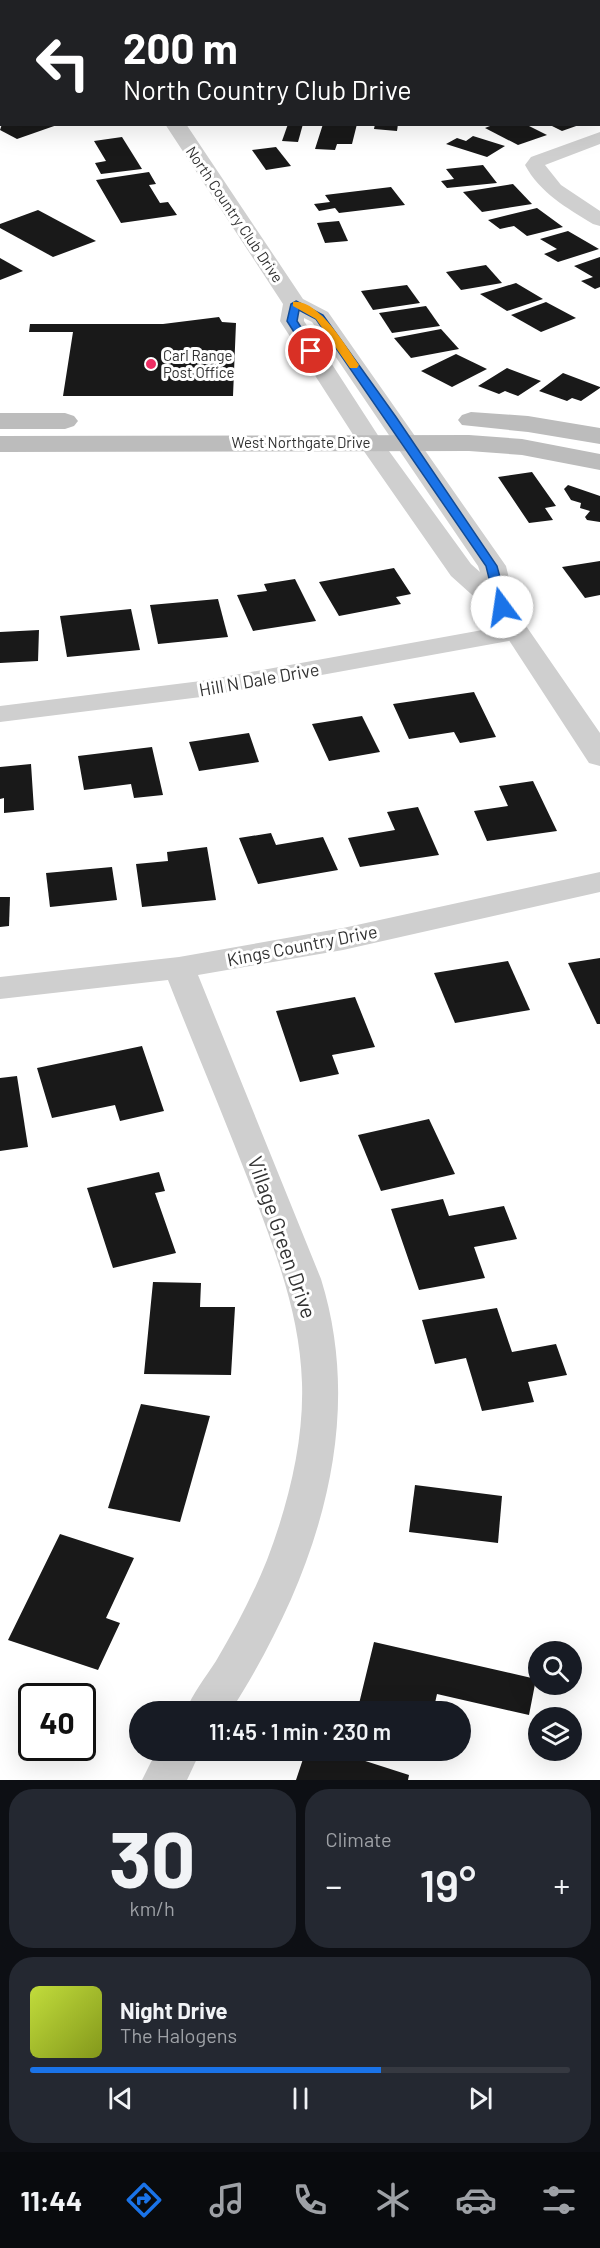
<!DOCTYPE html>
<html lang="en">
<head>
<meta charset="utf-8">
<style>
  body { margin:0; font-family:Barlow,sans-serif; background:#242831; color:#f1f3f6; height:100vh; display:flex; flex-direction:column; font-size:22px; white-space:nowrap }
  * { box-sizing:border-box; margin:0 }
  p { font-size:20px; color:#9ea1a6 }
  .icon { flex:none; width:33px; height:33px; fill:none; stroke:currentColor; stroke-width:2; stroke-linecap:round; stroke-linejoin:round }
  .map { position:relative; height:1780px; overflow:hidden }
  .drawer { display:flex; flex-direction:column; gap:9px; padding:9px; background:#0d0f14; flex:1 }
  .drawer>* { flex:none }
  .hud { position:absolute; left:0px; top:0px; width:600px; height:126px; box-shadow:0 6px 24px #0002; background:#202124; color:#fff; overflow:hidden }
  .tools { position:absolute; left:528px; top:1641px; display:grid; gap:12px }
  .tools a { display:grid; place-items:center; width:54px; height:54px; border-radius:50%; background:#171b24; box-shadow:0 6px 24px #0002; font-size:30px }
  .speed { position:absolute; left:18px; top:1683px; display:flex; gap:12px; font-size:30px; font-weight:700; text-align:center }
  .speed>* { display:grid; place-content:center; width:78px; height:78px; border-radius:50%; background:#171b24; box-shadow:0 6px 24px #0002; line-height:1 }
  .speed .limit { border:3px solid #111; border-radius:9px; background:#fff; color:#111 }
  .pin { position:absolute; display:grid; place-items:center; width:51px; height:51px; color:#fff; margin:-26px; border:3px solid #fff; border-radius:50%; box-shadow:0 2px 6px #0007 }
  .me { position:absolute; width:66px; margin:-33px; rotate:346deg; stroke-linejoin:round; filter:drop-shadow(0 0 4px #0008) }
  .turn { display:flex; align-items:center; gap:21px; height:126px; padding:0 24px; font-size:27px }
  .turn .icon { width:78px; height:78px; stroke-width:2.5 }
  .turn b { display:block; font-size:42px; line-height:51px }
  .big { font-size:45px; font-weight:600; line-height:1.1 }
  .drawer .card { flex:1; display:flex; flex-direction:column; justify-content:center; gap:9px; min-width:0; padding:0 21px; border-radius:24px; background:#242831 }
  .drawer .dial { align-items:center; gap:0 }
  .dial b { font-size:78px; line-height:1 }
  .song { display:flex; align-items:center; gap:18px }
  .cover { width:72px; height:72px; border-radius:9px; background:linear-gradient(135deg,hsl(70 70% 55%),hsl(70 70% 35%)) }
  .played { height:6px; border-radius:3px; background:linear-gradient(90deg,#1a73e8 65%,#363941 65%) }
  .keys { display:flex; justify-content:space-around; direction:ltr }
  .heat { display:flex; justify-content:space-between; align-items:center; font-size:33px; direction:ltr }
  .drawer .tiles { flex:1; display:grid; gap:9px; grid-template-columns:1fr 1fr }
  .card:last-child { grid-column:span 2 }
  .trip { position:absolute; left:129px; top:1701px; width:342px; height:60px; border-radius:30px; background:#171b24; box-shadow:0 6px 24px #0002; font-weight:600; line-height:60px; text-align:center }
  .menu { display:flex; height:96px; justify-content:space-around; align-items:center; background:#090b0e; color:#9ea1a6 }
  .menu .icon { width:42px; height:42px }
  .menu .current { color:#1a73e8 }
  .menu b { font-size:27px; color:#f1f3f6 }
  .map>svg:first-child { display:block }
  .building { fill:#191919 }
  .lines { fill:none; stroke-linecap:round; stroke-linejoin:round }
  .minor { fill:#cfcfcf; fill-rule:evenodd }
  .tertiary { fill:#cfcfcf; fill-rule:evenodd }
  .secondary { fill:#bcbcbc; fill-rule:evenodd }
  .route { fill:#1a73e8; stroke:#114b97; stroke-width:1.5 }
  .slow { fill:#f59e0b }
  .poi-dot { fill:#ee2e64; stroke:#fff; stroke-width:2 }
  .labels { text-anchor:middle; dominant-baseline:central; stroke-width:6; stroke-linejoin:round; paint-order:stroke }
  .far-street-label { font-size:15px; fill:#323232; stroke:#fff }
  .far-poi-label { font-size:15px; fill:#323232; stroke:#fff; text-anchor:start }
  .street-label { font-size:18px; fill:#323232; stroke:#fff }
  .near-street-label { font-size:21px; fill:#323232; stroke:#fff }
</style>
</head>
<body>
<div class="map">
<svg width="600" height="1780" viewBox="0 0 600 1780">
  <rect width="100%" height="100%" fill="#fff"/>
  <g class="building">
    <path d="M2,124H57V125L17,139L0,130Z"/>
    <path d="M288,124H303L298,142L282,141Z"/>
    <path d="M323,124H357L352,144H337L335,150L315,149Z"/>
    <path d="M375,124H398L397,131L374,129Z"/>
    <path d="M495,124H525L547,135L518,145L485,128Z"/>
    <path d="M548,124H579V125L562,131Z"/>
    <path d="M473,136L505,146L487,157L446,144L457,138L466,141Z"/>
    <path d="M122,137L142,169L101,174L95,163L106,161L94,141Z"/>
    <path d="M276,147L291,166L266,170L252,150Z"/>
    <path d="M483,165L497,183L447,188L441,181L454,179L446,169Z"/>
    <path d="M149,172L156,184L149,185L160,203L168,202L177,215L121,223L96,180Z"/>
    <path d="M513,184L532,204L482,212L463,192Z"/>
    <path d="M391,187L405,205L339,213L335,208L319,211L314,204L330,202L325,195Z"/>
    <path d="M537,208L563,227L527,236L514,226L500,229L488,220Z"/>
    <path d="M38,210L96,241L53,257L0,228V224Z"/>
    <path d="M339,221L348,241L325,243L317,223Z"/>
    <path d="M568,231L599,249L558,262L544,254L557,249L540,239Z"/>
    <path d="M600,257V287L595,289L581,281L593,277L574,266Z"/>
    <path d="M0,258L23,271L0,280Z"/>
    <path d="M486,265L502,283L461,290L446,272Z"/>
    <path d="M516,283L543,299L507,311L480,294Z"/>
    <path d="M407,285L420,303L373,310L361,291Z"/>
    <path d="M546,302L576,318L541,332L511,315Z"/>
    <path d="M426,306L440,326L392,333L379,313Z"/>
    <path d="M219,317L222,322L236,323L233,396H63L73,332H29L30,324H163Z"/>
    <path d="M441,329L459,349L411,358L394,338Z"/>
    <path d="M456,354L487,369L452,387L421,371Z"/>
    <path d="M507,368L541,381L518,396L505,391L499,394L478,386Z"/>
    <path d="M563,373L600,387V388L581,401L572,398L567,401L539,391Z"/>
    <path d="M532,472L556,506L545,508L553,520L529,523L498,477Z"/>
    <path d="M568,485L600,496V522L587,520L585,517L590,511L580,508L581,503L571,500L564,489Z"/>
    <path d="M600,561V595L585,598L562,567Z"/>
    <path d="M394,568L411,594L396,597L401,604L339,616L319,582Z"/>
    <path d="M295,579L316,621L253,631L237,595L267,591L264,584Z"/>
    <path d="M218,599L228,637L158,644L150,605Z"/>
    <path d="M131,609L140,650L67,657L60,616Z"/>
    <path d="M39,630L38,661L0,663V632Z"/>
    <path d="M474,692L496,737L460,743L454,732L409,739L393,704Z"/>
    <path d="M362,716L380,752L329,761L312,724Z"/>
    <path d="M249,733L259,762L199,771L189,742Z"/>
    <path d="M152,747L163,795L134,798L131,784L84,790L78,756Z"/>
    <path d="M31,764L34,810L4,813V798L0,799V767Z"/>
    <path d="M533,781L557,831L487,841L474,811L508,806L499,786Z"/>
    <path d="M418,807L439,855L360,867L348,838L395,830L387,812Z"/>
    <path d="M271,833L276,845L323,837L338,870L258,884L239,838Z"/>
    <path d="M207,847L216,900L142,907L136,864L168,861L167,852Z"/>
    <path d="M112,867L117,900L50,907L46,873Z"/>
    <path d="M0,897H10L9,926L0,927Z"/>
    <path d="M600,958V1024H597L568,963Z"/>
    <path d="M508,961L530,1010L455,1023L434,973Z"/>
    <path d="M355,997L375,1047L332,1055L339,1074L300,1082L276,1011Z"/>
    <path d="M142,1046L164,1111L120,1121L115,1105L52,1118L37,1068Z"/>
    <path d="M17,1076L28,1147L0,1151V1078Z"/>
    <path d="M429,1119L455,1174L381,1191L358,1135Z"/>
    <path d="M159,1172L165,1191L155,1193L176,1253L113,1268L87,1188Z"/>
    <path d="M443,1199L449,1216L504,1206L517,1239L474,1247L485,1278L419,1290L391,1209Z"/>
    <path d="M153,1282L201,1283L200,1307H235L231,1375L144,1374Z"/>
    <path d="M497,1308L512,1352L556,1344L567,1375L528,1382L534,1402L482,1411L466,1358L435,1364L422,1320Z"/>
    <path d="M141,1404L210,1416L180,1522L108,1508Z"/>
    <path d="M415,1485L502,1496L498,1543L409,1532Z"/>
    <path d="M60,1534L134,1558L106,1618L120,1623L98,1670L8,1640Z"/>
    <path d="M374,1642L536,1679L529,1715L437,1694L433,1712H357Z"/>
    <path d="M306,1750H331L409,1775L408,1780H296Z"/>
  </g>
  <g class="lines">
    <g class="minor">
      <rect x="0" y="43" width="2" height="10"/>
      <path d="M0,101H2L0,113Z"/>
      <path d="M600,132V144L545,165L561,185L600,211V226L593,224C567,208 540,193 525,165L531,157Z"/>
      <path d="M516,624L525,626L529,632L525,638L201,697L0,722V706L201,681Z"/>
      <path d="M600,872V892L343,950L198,975L321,1279C368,1430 312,1584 230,1712H185C193,1693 205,1678 216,1661C235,1629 253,1595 267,1560C288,1505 304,1442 302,1383C300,1313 275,1251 251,1187C224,1117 195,1049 168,980L0,999V977L179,957L343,928Z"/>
      <path d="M157,1750H201L187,1780H142Z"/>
    </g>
    <g class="tertiary">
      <path d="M83,0H101L102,2H84Z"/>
      <path d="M165,124H186L303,299L328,312L506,566L516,607L524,623L600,733V766L589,763L490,611L451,576L361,447L280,321L283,304ZM304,318L312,322L478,566L480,572L471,564L381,440L304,321Z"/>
    </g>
    <g class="secondary">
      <path d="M471,412L528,416L600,428V444L528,432L462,425L458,420L462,415Z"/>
      <path d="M0,413H65L74,416L78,421L74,426L65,429H0Z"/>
      <path d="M469,435L522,439L600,454V470L522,455L469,451L0,452V436Z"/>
    </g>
  </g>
  <path class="route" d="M296,301L323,315L396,417L497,566L508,607L506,610H498L496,607L486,566L316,319L299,310L297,321L316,351L311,354L306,351L287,321L291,304Z"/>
  <path class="slow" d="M293,302C319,299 346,347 359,365L357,368H350L316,319L293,306Z"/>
  <circle class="poi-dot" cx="151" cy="364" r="6"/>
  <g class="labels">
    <g class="far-street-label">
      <text transform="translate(235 214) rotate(56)">North Country Club Drive</text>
      <text x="301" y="442">West Northgate Drive</text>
    </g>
    <g class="far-poi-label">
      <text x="163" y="355">Carl Range<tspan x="163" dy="17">Post Office</tspan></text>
    </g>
    <g class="street-label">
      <text transform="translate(259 679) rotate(-10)">Hill N Dale Drive</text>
      <text transform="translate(302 945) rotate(-11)">Kings Country Drive</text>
    </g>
    <g class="near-street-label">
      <text transform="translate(283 1237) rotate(71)">Village Green Drive</text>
    </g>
  </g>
</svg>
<div class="tools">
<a><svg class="icon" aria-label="search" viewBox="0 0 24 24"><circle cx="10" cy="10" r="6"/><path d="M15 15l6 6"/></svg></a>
<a><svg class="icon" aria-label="layers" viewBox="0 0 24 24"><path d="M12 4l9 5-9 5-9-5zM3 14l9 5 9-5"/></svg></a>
</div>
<div class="speed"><div class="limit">40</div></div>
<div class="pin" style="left:311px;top:351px;background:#d93025"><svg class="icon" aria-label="arrive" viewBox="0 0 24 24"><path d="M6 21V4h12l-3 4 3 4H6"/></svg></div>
<svg class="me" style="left:502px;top:607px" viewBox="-20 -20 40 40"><circle r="19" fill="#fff"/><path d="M0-13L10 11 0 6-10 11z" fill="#1a73e8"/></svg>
<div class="trip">11:45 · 1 min · 230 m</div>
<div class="hud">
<div class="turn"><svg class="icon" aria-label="left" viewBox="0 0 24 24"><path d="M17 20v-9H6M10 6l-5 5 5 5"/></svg><div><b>200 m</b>North Country Club Drive</div></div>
</div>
</div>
<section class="drawer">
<div class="tiles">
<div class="card dial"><b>30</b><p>km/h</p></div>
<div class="card"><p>Climate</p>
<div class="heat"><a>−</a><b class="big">19°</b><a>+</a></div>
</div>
<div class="card">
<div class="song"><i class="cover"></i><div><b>Night Drive</b><p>The Halogens</p></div></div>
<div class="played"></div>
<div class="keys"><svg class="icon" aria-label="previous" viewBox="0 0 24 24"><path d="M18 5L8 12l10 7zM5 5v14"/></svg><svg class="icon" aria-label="pause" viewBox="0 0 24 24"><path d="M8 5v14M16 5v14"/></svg><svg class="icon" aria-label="next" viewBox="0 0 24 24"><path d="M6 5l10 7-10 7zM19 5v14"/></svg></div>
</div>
</div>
</section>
<nav class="menu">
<b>11:44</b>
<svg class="icon current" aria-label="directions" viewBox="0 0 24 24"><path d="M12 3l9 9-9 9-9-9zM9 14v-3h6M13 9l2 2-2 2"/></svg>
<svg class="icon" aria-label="music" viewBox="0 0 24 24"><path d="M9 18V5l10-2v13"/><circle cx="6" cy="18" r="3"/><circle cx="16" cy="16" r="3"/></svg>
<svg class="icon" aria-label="phone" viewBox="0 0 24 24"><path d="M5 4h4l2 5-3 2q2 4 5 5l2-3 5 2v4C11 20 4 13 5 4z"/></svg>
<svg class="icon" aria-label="climate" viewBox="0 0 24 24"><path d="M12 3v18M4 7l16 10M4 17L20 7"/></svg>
<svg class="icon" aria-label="car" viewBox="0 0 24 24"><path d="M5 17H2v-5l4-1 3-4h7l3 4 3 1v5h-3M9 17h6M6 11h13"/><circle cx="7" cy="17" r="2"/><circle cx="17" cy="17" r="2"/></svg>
<svg class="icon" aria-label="filters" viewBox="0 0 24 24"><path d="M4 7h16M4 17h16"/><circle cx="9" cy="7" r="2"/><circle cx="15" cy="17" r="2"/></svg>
</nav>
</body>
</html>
